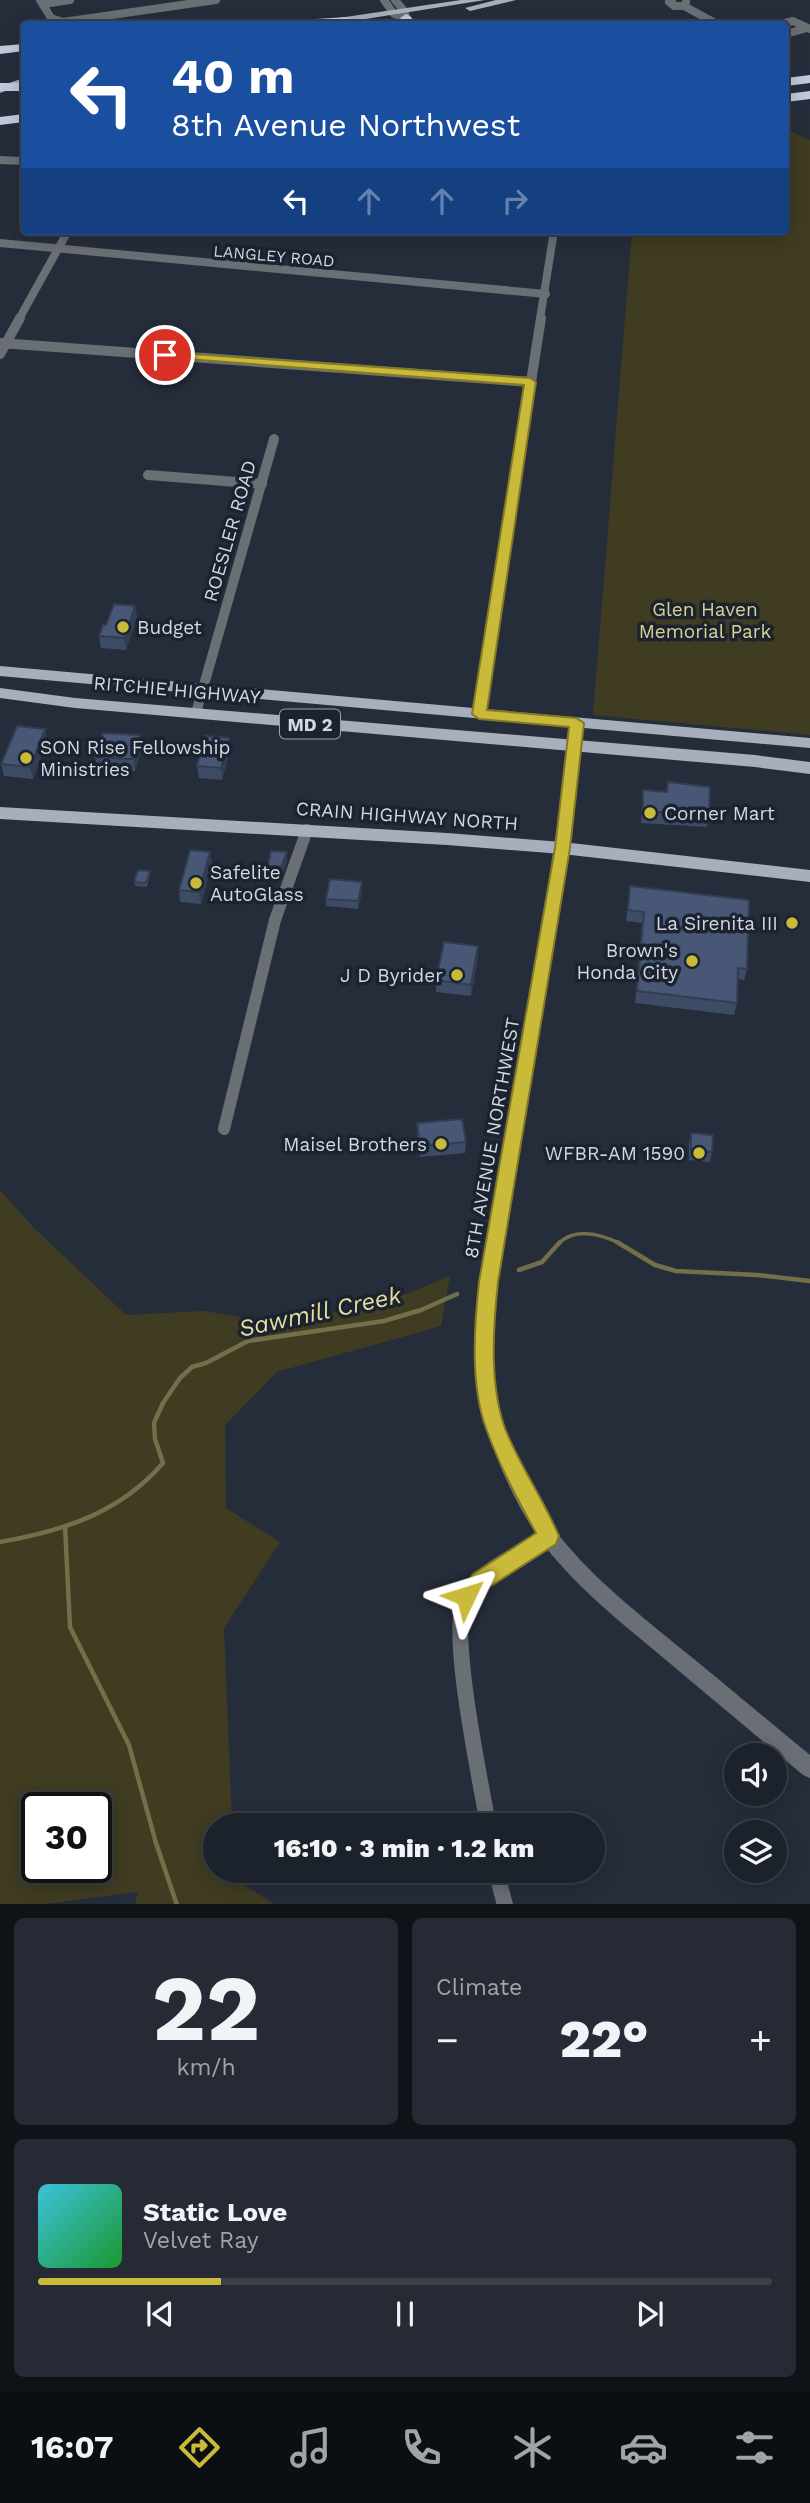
<!DOCTYPE html>
<html lang="en">
<head>
<meta charset="utf-8">
<style>
  body { margin:0; font-family:"Work Sans",sans-serif; background:#252a34; color:#f1f3f6; height:100vh; display:flex; flex-direction:column; font-size:26px; white-space:nowrap }
  * { box-sizing:border-box; margin:0 }
  p { font-size:23px; color:#a0a4a9 }
  .icon { flex:none; width:38px; height:38px; fill:none; stroke:currentColor; stroke-width:2; stroke-linecap:round; stroke-linejoin:round }
  .map { position:relative; height:1904px; overflow:hidden }
  .side { display:flex; flex-direction:column; gap:14px; padding:14px; background:#0f1318; flex:1 }
  .side>* { flex:none }
  .banner { position:absolute; left:21px; top:21px; width:768px; height:214px; border-radius:7px; box-shadow:0 4px 18px #0003,0 0 0 2px #3a3f48; background:#1a4fa0; color:#fff; overflow:hidden }
  .tools { position:absolute; left:724px; top:1743px; display:grid; gap:14px }
  .tools a { display:grid; place-items:center; width:63px; height:63px; border-radius:50%; background:#1c222c; box-shadow:0 4px 18px #0003,0 0 0 2px #3a3f48; font-size:35px }
  .speed { position:absolute; left:21px; top:1792px; display:flex; gap:14px; font-size:35px; font-weight:700; text-align:center }
  .speed>* { display:grid; place-content:center; width:91px; height:91px; border-radius:50%; background:#1c222c; box-shadow:0 4px 18px #0003,0 0 0 2px #3a3f48; line-height:1 }
  .speed .limit { border:4px solid #111; border-radius:10px; background:#fff; color:#111 }
  .pin { position:absolute; display:grid; place-items:center; width:60px; height:60px; color:#fff; margin:-30px; border:4px solid #fff; border-radius:50%; box-shadow:0 2px 7px #0007 }
  .me { position:absolute; width:77px; margin:-38px; rotate:49deg; stroke-linejoin:round; filter:drop-shadow(0 0 5px #0008) }
  .turn { display:flex; align-items:center; gap:24px; height:147px; padding:0 35px; font-size:32px }
  .turn .icon { width:91px; height:91px; stroke-width:2.5 }
  .turn b { display:block; font-size:49px; line-height:60px }
  .lanes { display:flex; align-items:center; height:66px; padding:0 35px; background:#0003; justify-content:center; gap:35px; direction:ltr }
  .lanes .off { opacity:.35 }
  .big { font-size:52px; font-weight:800; line-height:1.1 }
  .side .card { flex:1; display:flex; flex-direction:column; justify-content:center; gap:10px; min-width:0; padding:0 24px; border-radius:10px; background:#252a34 }
  .side .dial { align-items:center; gap:0 }
  .dial b { font-size:91px; line-height:1 }
  .song { display:flex; align-items:center; gap:21px }
  .cover { width:84px; height:84px; border-radius:10px; background:linear-gradient(135deg,hsl(190 70% 55%),hsl(130 70% 35%)) }
  .played { height:7px; border-radius:4px; background:linear-gradient(90deg,#c9ba3a 25%,#3a3f48 25%) }
  .keys { display:flex; justify-content:space-around; direction:ltr }
  .heat { display:flex; justify-content:space-between; align-items:center; font-size:38px; direction:ltr }
  .side .tiles { flex:1; display:grid; gap:14px; grid-template-columns:1fr 1fr }
  .card:last-child { grid-column:span 2 }
  .trip { position:absolute; left:203px; top:1813px; width:402px; height:70px; border-radius:35px; background:#1c222c; box-shadow:0 4px 18px #0003,0 0 0 2px #3a3f48; font-weight:800; line-height:70px; text-align:center }
  .tab-bar { display:flex; height:112px; justify-content:space-around; align-items:center; background:#0b0e12; color:#a0a4a9 }
  .tab-bar .icon { width:49px; height:49px }
  .tab-bar .on { color:#c9ba3a }
  .tab-bar b { font-size:32px; color:#f1f3f6 }
  .map>svg:first-child { display:block }
  .green { fill:#3f3c22; fill-rule:evenodd }
  .lines { fill:none; stroke-linecap:round; stroke-linejoin:round }
  .stream-far1 { stroke:#736f4a; stroke-width:3.5 }
  .stream { stroke:#736f4a; stroke-width:4.5 }
  .minor-far3 { stroke:#6a6e75; stroke-width:8 }
  .minor-far2 { stroke:#6a6e75; stroke-width:10 }
  .minor-far1 { stroke:#6a6e75; stroke-width:12 }
  .minor { stroke:#6a6e75; stroke-width:16 }
  .tertiary { fill:#6a6e75; fill-rule:evenodd }
  .primary { fill:#a7afbd; fill-rule:evenodd }
  .motorway { fill:#bfc9da; fill-rule:evenodd }
  .wall { fill:#3d4b65 }
  .shaded-wall { fill:#323d52 }
  .building { fill:#475775; stroke:#323d52; stroke-width:2 }
  .route { fill:#c9ba3a; stroke:#837926; stroke-width:2 }
  .poi-dot { fill:#c9ba3a; stroke:#1c2330; stroke-width:2.5 }
  .labels { text-anchor:middle; dominant-baseline:central; stroke-width:7; stroke-linejoin:round; paint-order:stroke }
  .far-street-label { font-size:16px; fill:#d3d8e1; stroke:#1c2330 }
  .shield { fill:#1c2330; stroke:#9ca2ac; stroke-width:2 }
  .shield-label { font-size:18px; font-weight:bold; fill:#d3d8e1 }
  .street-label { font-size:19px; fill:#d3d8e1; stroke:#1c2330 }
  .park-label { font-size:19px; fill:#d9d291; stroke:#1c2330 }
  .poi-label { font-size:19px; fill:#d3d8e1; stroke:#1c2330; text-anchor:end }
  .near-water-label { font-size:24px; font-style:italic; fill:#e4dd9d; stroke:#1c2330 }
</style>
</head>
<body>
<div class="map">
<svg width="810" height="1905" viewBox="0 0 810 1905">
  <rect width="100%" height="100%" fill="#262d3a"/>
  <g class="green">
    <path d="M786,129L810,140V735L593,715L632,231H786Z"/>
    <path d="M0,1190L34,1228L126,1315L204,1311L258,1320L369,1309L450,1276L441,1326L277,1372L225,1425L226,1508L280,1542L224,1628L232,1825H215V1871H233L234,1879L274,1904H135L138,1892L44,1904H0ZM37,1808H96V1867H37Z"/>
  </g>
  <g class="lines">
    <path class="stream-far1" d="M558,1244C576,1226 601,1234 621,1244"/>
    <g class="stream">
      <path d="M617,1242L655,1265L676,1271L757,1275L810,1281"/>
      <path d="M519,1270L542,1262L560,1242"/>
      <path d="M65,1526L70,1627L129,1745L156,1843L177,1905"/>
      <path d="M0,1542C63,1531 120,1513 163,1463L155,1439L154,1423L163,1403L180,1378L192,1367L206,1363L248,1341L384,1321L421,1310L457,1294"/>
    </g>
    <g class="minor-far3">
      <path d="M40,0L51,18L63,22L216,0"/>
      <path d="M384,0L394,14L406,18L405,12L395,0"/>
      <path d="M672,0L669,2L674,6H684L686,2"/>
      <path d="M43,4L70,0"/>
      <path d="M684,6L717,24"/>
      <path d="M781,24L793,21L810,29"/>
      <path d="M786,34L807,28"/>
      <path d="M0,160L24,161"/>
      <path d="M0,243L546,294"/>
      <path d="M19,319L68,231"/>
      <path d="M540,319L554,231"/>
    </g>
    <g class="minor-far2">
      <path d="M0,343L530,382"/>
      <path d="M0,354L20,318"/>
      <path d="M148,475L262,484"/>
      <path d="M196,713L274,439"/>
      <path d="M479,714L541,318"/>
    </g>
    <path class="minor-far1" d="M224,1129L275,920L307,830"/>
    <g class="minor">
      <path d="M488,1825C481,1782 447,1627 466,1596C483,1568 522,1553 549,1537"/>
      <path d="M496,1871L505,1905"/>
    </g>
    <path class="tertiary" d="M577,719L583,723C567,859 545,994 522,1129C509,1209 487,1292 494,1374C498,1429 523,1486 555,1530C588,1574 633,1609 674,1643C720,1680 765,1718 810,1755V1778L803,1775C757,1736 711,1698 666,1660C623,1624 578,1589 544,1545C510,1499 481,1430 477,1374C471,1293 493,1210 507,1131C530,995 554,860 571,723Z"/>
    <g class="primary">
      <path d="M461,0H485L334,24H313L318,21Z"/>
      <path d="M496,0H516L470,11L465,8Z"/>
      <path d="M24,78V84L0,93V86Z"/>
      <path d="M0,666L810,738V748L0,676Z"/>
      <path d="M0,688L75,698L755,755L810,762V774L755,767L75,708L0,698Z"/>
      <path d="M0,807L447,833L562,842L810,870V882L562,854L447,845L0,819Z"/>
    </g>
    <g class="motorway">
      <path d="M406,14L410,16L417,24H405L400,18Z"/>
      <path d="M347,17L351,19V23L294,24L300,20Z"/>
      <path d="M24,44V51L0,54V46Z"/>
      <path d="M810,75V83L786,86V78Z"/>
      <rect x="0" y="83" width="24" height="8"/>
      <path d="M810,91V99L786,102V94Z"/>
      <path d="M24,114V122L0,125V117Z"/>
    </g>
  </g>
  <g class="wall">
    <path d="M135,606L137,618L126,650L101,648L99,636L106,625Z"/>
    <path d="M45,729L47,741L33,779L4,776L1,764Z"/>
    <path d="M140,735L142,747L135,771L97,768L95,757Z"/>
    <path d="M229,738L230,750L222,780L199,778L197,766Z"/>
    <path d="M668,782L709,815L707,827L641,823L643,790L666,792Z"/>
    <path d="M210,852L212,864L201,904L180,902L179,890Z"/>
    <path d="M287,852V860L282,875L268,874V866Z"/>
    <path d="M150,871V875L147,887L135,886L134,882Z"/>
    <path d="M630,886L747,969L744,980L738,979L737,1003L734,1015L635,1003L642,923L626,921Z"/>
    <path d="M362,890L358,909L326,906V899Z"/>
    <path d="M478,946V958L471,996L436,992V980Z"/>
    <path d="M417,1123L466,1142L465,1153L420,1157L417,1134Z"/>
    <path d="M691,1133L712,1152L710,1162L689,1160V1143Z"/>
  </g>
  <g class="shaded-wall">
    <path d="M135,606L137,618L126,650L124,638Z"/>
    <path d="M45,729L47,741L33,779L30,767Z"/>
    <path d="M140,735L142,747L135,771L133,759Z"/>
    <path d="M229,738L230,750L222,780L221,768Z"/>
    <path d="M210,852L212,864L201,904L199,892Z"/>
    <path d="M287,852V860L282,875L281,867Z"/>
    <path d="M362,882V890L358,909V901Z"/>
    <path d="M478,946V958L471,996V985Z"/>
  </g>
  <g class="building">
    <path d="M114,604L135,606L124,638L99,636L103,625H106Z"/>
    <path d="M17,726L45,729L30,767L1,764Z"/>
    <path d="M103,733L140,735L133,759L95,757Z"/>
    <path d="M205,736L229,738L221,768L197,766Z"/>
    <path d="M668,782L710,787L709,815L643,811V790L667,792Z"/>
    <path d="M190,850L210,852L199,892L179,890Z"/>
    <path d="M271,851L287,852L281,867L268,866Z"/>
    <path d="M138,870L150,871L146,883L134,882Z"/>
    <path d="M330,879L362,882L358,901L326,899Z"/>
    <path d="M630,886L749,900L747,969L738,968L737,1003L637,991L644,912L628,910Z"/>
    <path d="M444,942L478,946L471,985L436,980Z"/>
    <path d="M462,1119L466,1142L420,1146L417,1123Z"/>
    <path d="M691,1133L713,1135L712,1152L691,1149Z"/>
  </g>
  <path class="route" d="M165,352L530,378L536,382L487,710L576,718L584,723L570,848L498,1282C493,1328 489,1387 506,1431C521,1468 544,1500 559,1536L556,1544L488,1588L473,1604L466,1607L459,1604L456,1596L473,1574L536,1533C518,1500 500,1467 487,1431C470,1387 474,1328 479,1282L555,848L569,727L479,719L472,714L524,385L161,357L159,355Z"/>
  <g class="poi-dot">
    <circle cx="123" cy="627" r="7"/>
    <circle cx="26" cy="758" r="7"/>
    <circle cx="650" cy="813" r="7"/>
    <circle cx="196" cy="883" r="7"/>
    <circle cx="792" cy="923" r="7"/>
    <circle cx="692" cy="961" r="7"/>
    <circle cx="457" cy="975" r="7"/>
    <circle cx="441" cy="1144" r="7"/>
    <circle cx="699" cy="1153" r="7"/>
  </g>
  <g class="labels">
    <g class="far-street-label">
      <text transform="translate(274 256) rotate(5)">LANGLEY ROAD</text>
    </g>
    <rect class="shield" x="280" y="709.5" width="60" height="29" rx="5"/>
    <g class="shield-label">
      <text x="310" y="724">MD 2</text>
    </g>
    <g class="street-label">
      <text transform="translate(230 531) rotate(-74)">ROESLER ROAD</text>
      <text transform="translate(177 690) rotate(5)">RITCHIE HIGHWAY</text>
      <text transform="translate(407 816) rotate(4)">CRAIN HIGHWAY NORTH</text>
      <text transform="translate(492 1138) rotate(-80)">8TH AVENUE NORTHWEST</text>
    </g>
    <g class="park-label">
      <text x="705" y="609">Glen Haven<tspan x="705" dy="22">Memorial Park</tspan></text>
    </g>
    <g class="poi-label">
      <text x="137" y="627" text-anchor="start">Budget</text>
      <text x="40" y="747" text-anchor="start">SON Rise Fellowship<tspan x="40" dy="22">Ministries</tspan></text>
      <text x="664" y="813" text-anchor="start">Corner Mart</text>
      <text x="210" y="872" text-anchor="start">Safelite<tspan x="210" dy="22">AutoGlass</tspan></text>
      <text x="778" y="923">La Sirenita III</text>
      <text x="678" y="950">Brown's<tspan x="678" dy="22">Honda City</tspan></text>
      <text x="443" y="975">J D Byrider</text>
      <text x="427" y="1144">Maisel Brothers</text>
      <text x="685" y="1153">WFBR-AM 1590</text>
    </g>
    <g class="near-water-label">
      <text transform="translate(320 1312) rotate(-12)">Sawmill Creek</text>
    </g>
  </g>
</svg>
<div class="tools">
<a><svg class="icon" aria-label="sound" viewBox="0 0 24 24"><path d="M4 9h4l5-4v14l-5-4H4zM17 9q2 3 0 6"/></svg></a>
<a><svg class="icon" aria-label="layers" viewBox="0 0 24 24"><path d="M12 4l9 5-9 5-9-5zM3 14l9 5 9-5"/></svg></a>
</div>
<div class="speed"><div class="limit">30</div></div>
<div class="pin" style="left:165px;top:355px;background:#d93025"><svg class="icon" aria-label="arrive" viewBox="0 0 24 24"><path d="M6 21V4h12l-3 4 3 4H6"/></svg></div>
<svg class="me" style="left:466px;top:1596px" viewBox="-20 -20 40 40"><path d="M0-17L14 15 0 8-14 15z" fill="#c9ba3a" stroke="#fff" stroke-width="4"/></svg>
<div class="trip">16:10 · 3 min · 1.2 km</div>
<div class="banner">
<div class="turn"><svg class="icon" aria-label="left" viewBox="0 0 24 24"><path d="M17 20v-9H6M10 6l-5 5 5 5"/></svg><div><b>40 m</b>8th Avenue Northwest</div></div>
<div class="lanes"><svg class="icon" aria-label="left" viewBox="0 0 24 24"><path d="M17 20v-9H6M10 6l-5 5 5 5"/></svg><svg class="icon off" aria-label="ahead" viewBox="0 0 24 24"><path d="M12 20V5M6 11l6-6 6 6"/></svg><svg class="icon off" aria-label="ahead" viewBox="0 0 24 24"><path d="M12 20V5M6 11l6-6 6 6"/></svg><svg class="icon off" aria-label="right" viewBox="0 0 24 24"><path d="M7 20v-9h11M14 6l5 5-5 5"/></svg></div>
</div>
</div>
<section class="side">
<div class="tiles">
<div class="card dial"><b>22</b><p>km/h</p></div>
<div class="card"><p>Climate</p>
<div class="heat"><a>−</a><b class="big">22°</b><a>+</a></div>
</div>
<div class="card">
<div class="song"><i class="cover"></i><div><b>Static Love</b><p>Velvet Ray</p></div></div>
<div class="played"></div>
<div class="keys"><svg class="icon" aria-label="previous" viewBox="0 0 24 24"><path d="M18 5L8 12l10 7zM5 5v14"/></svg><svg class="icon" aria-label="pause" viewBox="0 0 24 24"><path d="M8 5v14M16 5v14"/></svg><svg class="icon" aria-label="next" viewBox="0 0 24 24"><path d="M6 5l10 7-10 7zM19 5v14"/></svg></div>
</div>
</div>
</section>
<nav class="tab-bar">
<b>16:07</b>
<svg class="icon on" aria-label="directions" viewBox="0 0 24 24"><path d="M12 3l9 9-9 9-9-9zM9 14v-3h6M13 9l2 2-2 2"/></svg>
<svg class="icon" aria-label="music" viewBox="0 0 24 24"><path d="M9 18V5l10-2v13"/><circle cx="6" cy="18" r="3"/><circle cx="16" cy="16" r="3"/></svg>
<svg class="icon" aria-label="phone" viewBox="0 0 24 24"><path d="M5 4h4l2 5-3 2q2 4 5 5l2-3 5 2v4C11 20 4 13 5 4z"/></svg>
<svg class="icon" aria-label="climate" viewBox="0 0 24 24"><path d="M12 3v18M4 7l16 10M4 17L20 7"/></svg>
<svg class="icon" aria-label="car" viewBox="0 0 24 24"><path d="M5 17H2v-5l4-1 3-4h7l3 4 3 1v5h-3M9 17h6M6 11h13"/><circle cx="7" cy="17" r="2"/><circle cx="17" cy="17" r="2"/></svg>
<svg class="icon" aria-label="filters" viewBox="0 0 24 24"><path d="M4 7h16M4 17h16"/><circle cx="9" cy="7" r="2"/><circle cx="15" cy="17" r="2"/></svg>
</nav>
</body>
</html>
